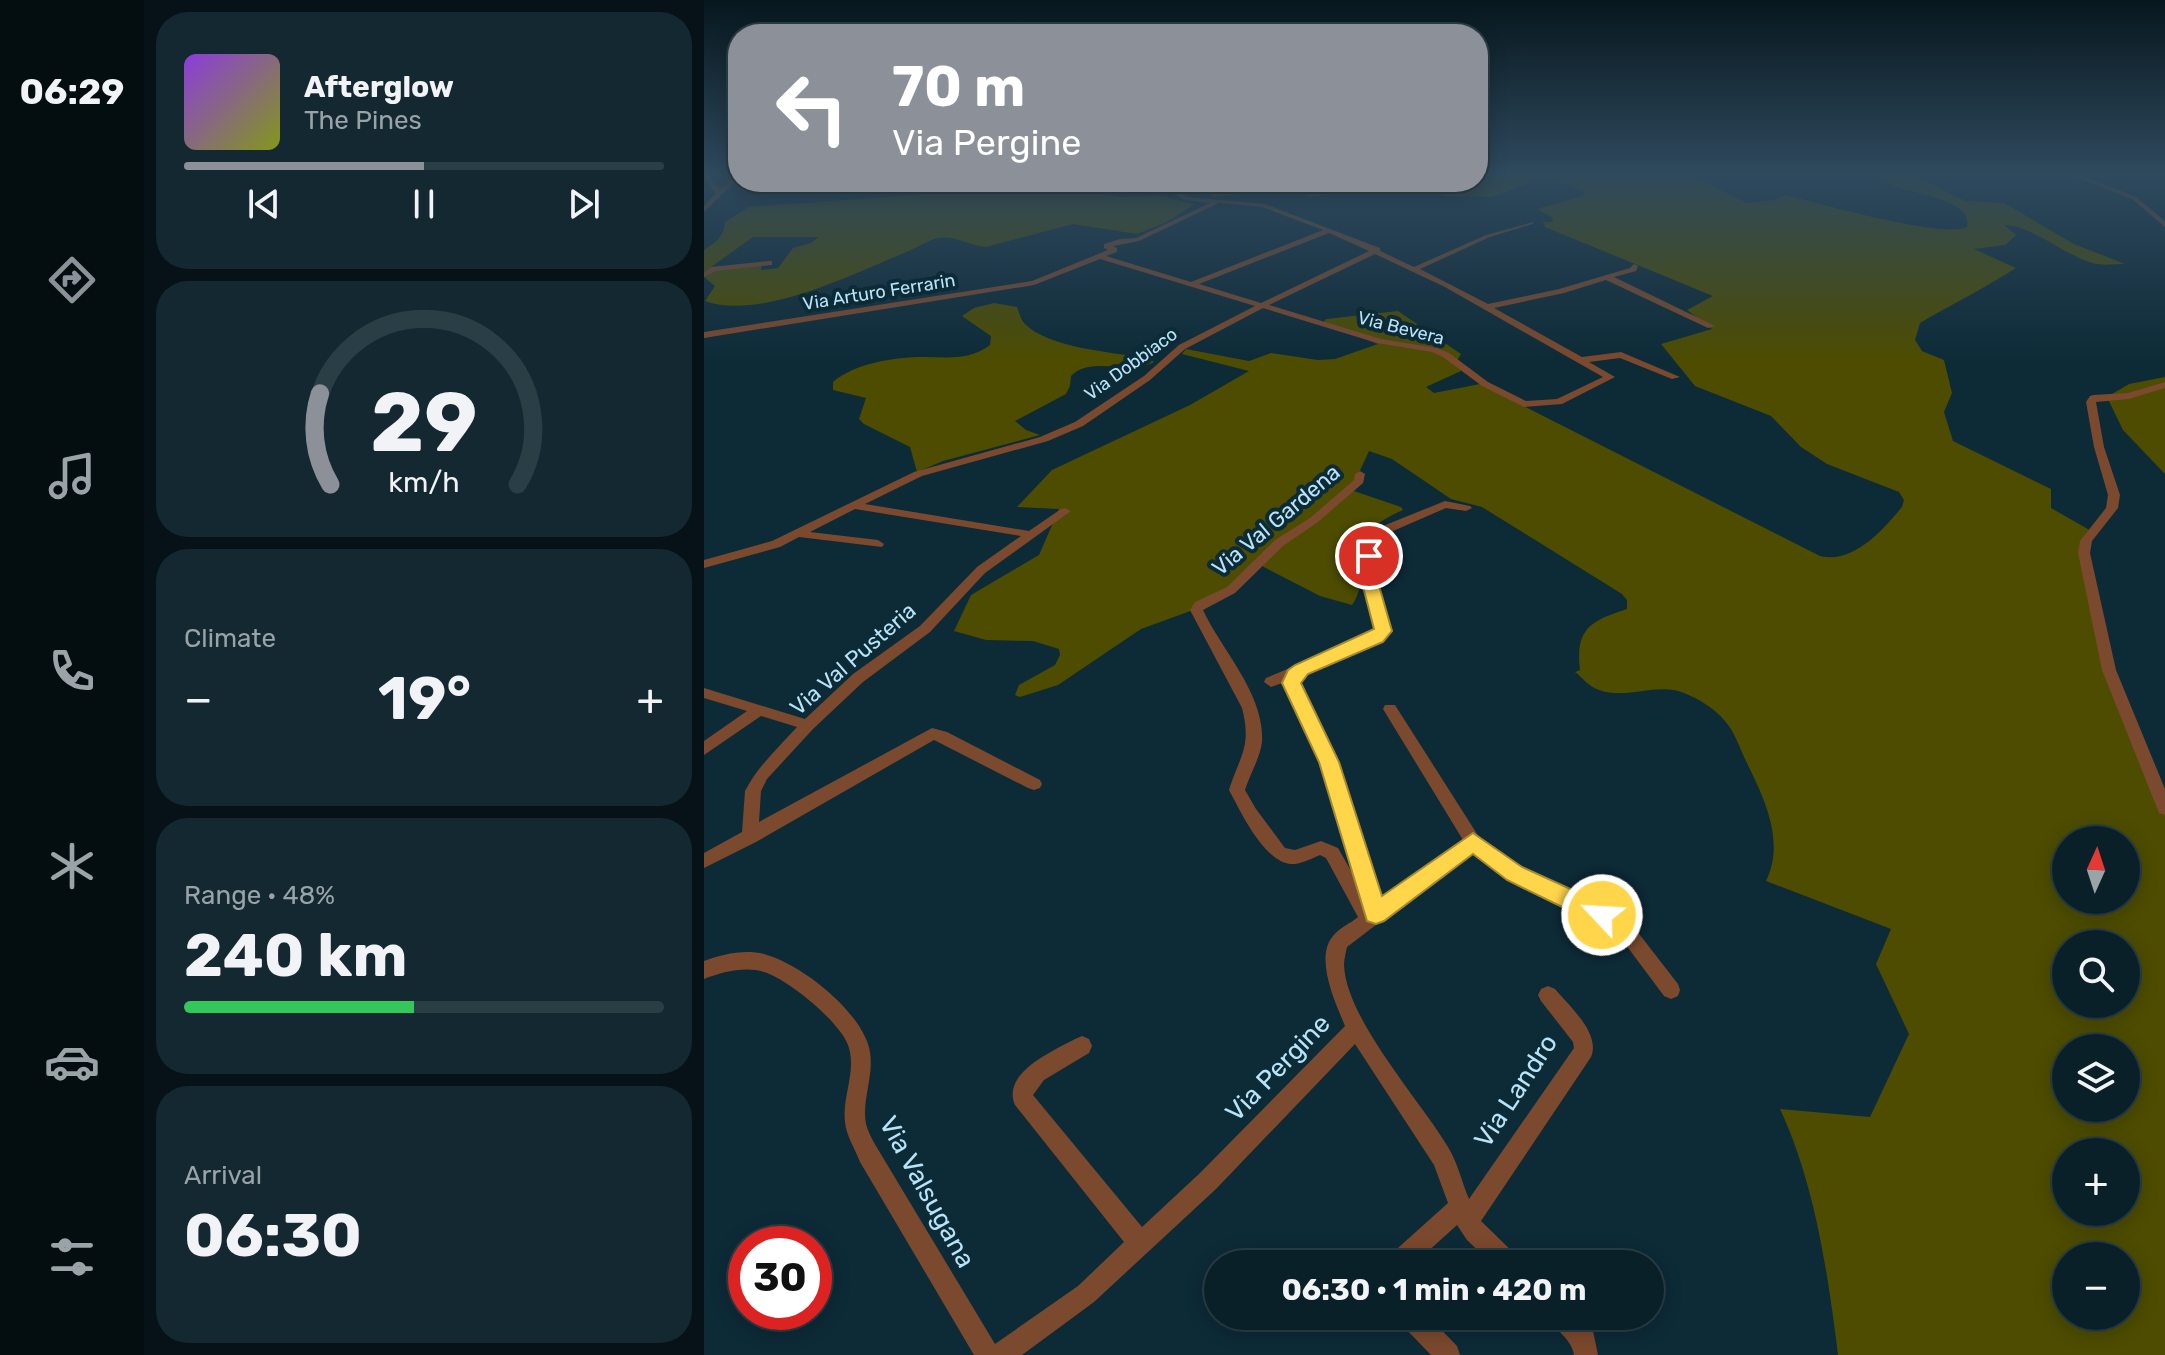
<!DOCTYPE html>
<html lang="en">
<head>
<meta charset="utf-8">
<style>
  body { margin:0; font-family:Rubik,sans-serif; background:#132831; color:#f1f3f6; height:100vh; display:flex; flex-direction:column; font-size:30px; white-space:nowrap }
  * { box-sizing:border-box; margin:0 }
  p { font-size:26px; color:#99a3a8 }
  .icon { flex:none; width:44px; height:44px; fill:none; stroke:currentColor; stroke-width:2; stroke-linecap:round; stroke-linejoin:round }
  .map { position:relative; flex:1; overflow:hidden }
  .drawer { display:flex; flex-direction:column; gap:12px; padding:12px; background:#061217; width:560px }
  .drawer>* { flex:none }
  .hud { position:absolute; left:24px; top:24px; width:760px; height:168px; border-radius:32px; box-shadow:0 4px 20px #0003,0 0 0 2px #2a3e46; background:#8c9099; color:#fff; overflow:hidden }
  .needle { width:52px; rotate:3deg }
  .fabs { position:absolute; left:1348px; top:826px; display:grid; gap:16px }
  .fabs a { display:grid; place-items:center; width:88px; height:88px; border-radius:50%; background:#0a2029; box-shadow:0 4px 20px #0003,0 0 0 2px #2a3e46; font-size:40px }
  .speed { position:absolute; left:24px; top:1226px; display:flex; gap:16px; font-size:40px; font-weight:700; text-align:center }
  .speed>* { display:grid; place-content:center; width:104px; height:104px; border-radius:50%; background:#0a2029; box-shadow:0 4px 20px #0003,0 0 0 2px #2a3e46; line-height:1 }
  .speed .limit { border:12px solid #d22; background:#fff; color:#111 }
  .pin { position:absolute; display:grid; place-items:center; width:68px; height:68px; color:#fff; margin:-34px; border:4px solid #fff; border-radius:50%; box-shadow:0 2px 8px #0007 }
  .me { position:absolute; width:88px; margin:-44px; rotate:295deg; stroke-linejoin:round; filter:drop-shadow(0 0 6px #0008) }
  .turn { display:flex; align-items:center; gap:28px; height:168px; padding:0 32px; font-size:36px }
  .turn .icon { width:104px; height:104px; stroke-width:2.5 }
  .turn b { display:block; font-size:56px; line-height:68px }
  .big { font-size:60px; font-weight:700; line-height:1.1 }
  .drawer .widget { flex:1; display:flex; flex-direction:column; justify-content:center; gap:12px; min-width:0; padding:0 28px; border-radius:32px; background:#132831 }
  .drawer .dial { align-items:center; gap:0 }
  .dial svg { height:208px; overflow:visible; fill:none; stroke:#2a3e46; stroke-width:7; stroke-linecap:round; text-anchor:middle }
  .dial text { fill:#f1f3f6; stroke:none }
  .song { display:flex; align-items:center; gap:24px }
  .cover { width:96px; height:96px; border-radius:12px; background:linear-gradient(135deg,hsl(270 70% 55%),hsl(70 70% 35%)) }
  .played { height:8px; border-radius:4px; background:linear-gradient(90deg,#8c9099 50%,#2a3e46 50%) }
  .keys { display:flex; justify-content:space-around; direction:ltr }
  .heat { display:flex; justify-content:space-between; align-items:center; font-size:44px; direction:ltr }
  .charge { height:12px; border-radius:6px; background:linear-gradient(90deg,#34c759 48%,#2a3e46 0) }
  .trip { position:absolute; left:500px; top:1250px; width:460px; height:80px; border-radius:40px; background:#0a2029; box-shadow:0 4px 20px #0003,0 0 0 2px #2a3e46; font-weight:700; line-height:80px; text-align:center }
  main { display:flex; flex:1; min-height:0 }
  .tab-bar { display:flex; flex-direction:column; width:144px; justify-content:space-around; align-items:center; background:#040d10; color:#99a3a8 }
  .tab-bar .icon { width:56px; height:56px }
  .tab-bar .active { color:#8c9099 }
  .tab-bar b { font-size:36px; color:#f1f3f6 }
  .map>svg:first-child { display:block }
  .green { fill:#4d4c00; fill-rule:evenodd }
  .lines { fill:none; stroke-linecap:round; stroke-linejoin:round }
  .minor { fill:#7b492d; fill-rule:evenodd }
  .route { fill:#ffd54a; stroke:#a68a30; stroke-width:2 }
  .labels { text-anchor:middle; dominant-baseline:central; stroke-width:8; stroke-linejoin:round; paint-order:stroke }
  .far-street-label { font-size:18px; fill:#b9e3f8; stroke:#0d2a37 }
  .street-label { font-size:22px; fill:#b9e3f8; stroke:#0d2a37 }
  .near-street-label { font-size:26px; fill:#b9e3f8; stroke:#0d2a37 }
</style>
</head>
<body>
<main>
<nav class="tab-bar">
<b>06:29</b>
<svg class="icon active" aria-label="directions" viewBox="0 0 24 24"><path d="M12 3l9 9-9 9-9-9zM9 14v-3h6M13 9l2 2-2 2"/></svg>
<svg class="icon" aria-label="music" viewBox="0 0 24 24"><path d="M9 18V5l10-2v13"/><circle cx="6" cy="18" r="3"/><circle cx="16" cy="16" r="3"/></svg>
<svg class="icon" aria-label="phone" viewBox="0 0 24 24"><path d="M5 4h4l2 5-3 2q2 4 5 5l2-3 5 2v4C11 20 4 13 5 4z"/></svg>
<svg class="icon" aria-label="climate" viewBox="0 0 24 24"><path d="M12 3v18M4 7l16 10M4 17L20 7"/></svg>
<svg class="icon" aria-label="car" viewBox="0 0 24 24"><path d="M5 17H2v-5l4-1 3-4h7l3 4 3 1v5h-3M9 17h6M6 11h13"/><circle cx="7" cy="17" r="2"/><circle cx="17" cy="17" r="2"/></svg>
<svg class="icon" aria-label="filters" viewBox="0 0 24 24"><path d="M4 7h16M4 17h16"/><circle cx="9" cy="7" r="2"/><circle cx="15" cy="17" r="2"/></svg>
</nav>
<section class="drawer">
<div class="widget">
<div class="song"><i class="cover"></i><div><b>Afterglow</b><p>The Pines</p></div></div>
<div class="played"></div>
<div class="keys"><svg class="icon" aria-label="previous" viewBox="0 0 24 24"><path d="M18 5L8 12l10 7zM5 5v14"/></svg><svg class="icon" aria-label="pause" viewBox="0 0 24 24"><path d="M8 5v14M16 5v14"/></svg><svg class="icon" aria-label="next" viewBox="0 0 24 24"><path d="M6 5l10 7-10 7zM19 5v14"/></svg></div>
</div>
<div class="widget dial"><svg viewBox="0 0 100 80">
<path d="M14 69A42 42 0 1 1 86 69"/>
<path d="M14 69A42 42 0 0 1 10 34" stroke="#8c9099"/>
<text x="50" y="56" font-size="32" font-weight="700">29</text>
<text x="50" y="72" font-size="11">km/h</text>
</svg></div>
<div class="widget"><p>Climate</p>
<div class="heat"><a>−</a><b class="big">19°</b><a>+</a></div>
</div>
<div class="widget"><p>Range · 48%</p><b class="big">240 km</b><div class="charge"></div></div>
<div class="widget"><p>Arrival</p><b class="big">06:30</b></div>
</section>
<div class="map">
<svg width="1461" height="1355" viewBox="0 0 1461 1355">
  <rect width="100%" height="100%" fill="#0d2a37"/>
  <g class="green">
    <path d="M774,172H980L1043,203L1071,200L1082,195C1113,203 1240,239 1263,227C1270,198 1204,194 1186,184C1178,180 1172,175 1163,172H1204L1261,201L1300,203L1370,244L1421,264C1410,264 1398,266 1388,263C1361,255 1325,224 1300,225L1312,235L1301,245L1270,249L1312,268C1281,288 1248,304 1216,323L1211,340L1218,351L1240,360L1248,393L1240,412L1249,441L1347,489V508L1389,532L1381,541L1416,695L1461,808V1355H1134C1124,1274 1111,1184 1076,1109L1166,1117L1205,1034L1172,964L1187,929L1062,881C1082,840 1059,796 1041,759C1035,746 1030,731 1021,721C1010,708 995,699 980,693C953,682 923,700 895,690C885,687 879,678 871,672L876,670C871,628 887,621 923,609V600L918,594L778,507L747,499L688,459L665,451L647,490L697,507L699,510C632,538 673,569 648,605L616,596L554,564L523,589L492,609L437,629L354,685L316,697L311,695L315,685L351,665L356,655L355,649L329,641L282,640L250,631L267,595L335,555L355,509L313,507L348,470L486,405L545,371L478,354L482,349L545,361L567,353L614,360L631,359L674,344L619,323L622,319L694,311L757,354L753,361L757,371L722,387L730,393L776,384L1116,556C1149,564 1178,531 1198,507L1200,500L1195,492L1123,464L1097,447L1067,416L991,386L957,344L1008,329L983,310L1009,296L841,227L839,222H848L849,218L833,209L879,196L880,191L842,177L788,197L740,196L732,192L733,185L729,182H774ZM1362,840H1422V900H1362ZM1362,944H1422V1004H1362ZM1362,1048H1422V1108H1362ZM1362,1152H1422V1212H1362ZM1362,1256H1422V1316H1362Z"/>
    <path d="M495,182H562L539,186L545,193L509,197Z"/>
    <path d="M586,182H678L644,192L605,197Z"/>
    <path d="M307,188L382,191L415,197L456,196L491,204L461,223L433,234L369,224L282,247C266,246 251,235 234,238C224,240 211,249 200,253C149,274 55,321 1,301L11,286L0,277L13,270L58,265L57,270L74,268L89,248L107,243L115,237H49L0,272V250C12,242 20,237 21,222L45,207Z"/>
    <path d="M290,303L313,307C316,314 316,319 321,324C344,348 412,353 444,358L450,362C426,376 387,355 367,376L366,386L362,394L311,421L322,430L336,435L239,461L213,472L206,447L160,424L155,419L162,398L129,390V382C151,363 191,357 219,357C243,357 265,361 286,345L287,336L258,316L270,308Z"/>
    <path d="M1461,377V474L1419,430L1403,397L1425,384Z"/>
  </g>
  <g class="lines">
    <g class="minor">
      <path d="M2,172H8L5,175L16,189L34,174V179L0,212V206L12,193L0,176Z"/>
      <path d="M1359,172H1368L1432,197L1461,221V227L1428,199Z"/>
      <path d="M117,182H384L381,184L165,187L126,183L88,194L58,187L61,185L88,190Z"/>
      <path d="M471,182H477V193L484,197L561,204L676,248V251L710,267L782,235L829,222V224L786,237L716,269L784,304L855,289L926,268L930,264L934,266L932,271L910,277L1011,326L1004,328L902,280L860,293L790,308L878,357L917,352L976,377L968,379L916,358L885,362L911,377L858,404L820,407L778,386L739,357L728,352L673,343L559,308L481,349L446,380L379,426L344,441L218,476L161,504L325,531L357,509L361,508L367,511L281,573L226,632L159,682L109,729L63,779L57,791L55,822L228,728L243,732L336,780L338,784L336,788L330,790L324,788L230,740L52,842L0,868V853L38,832L41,791C54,766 74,748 93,727L57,716L0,755V741L43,711L0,698V688L101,719L149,674L216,626L273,567L317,536L151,509L106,532L174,540L180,544L178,547L95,537L76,547L0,568V560L68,541L210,472L336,437L371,422L440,376L475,345L551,306L396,259L330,285L0,338V332L328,281L404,250L400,248V244L416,239L432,238L506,203L480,200L471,194ZM515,203L558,207L619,230L487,282L402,256L413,252V248L409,246L435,241ZM625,233L665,251L557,303L495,284ZM671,254L741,287L899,377L853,399L822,401L784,382L745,353L733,348L677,339L565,305Z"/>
      <path d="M65,261H68V265L12,271L0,277V272L7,267Z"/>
      <path d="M1461,382V388L1425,399L1392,402L1400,447L1416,495L1414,508L1388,541L1386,553L1412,670L1461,789V815L1455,813L1453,808L1398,670L1374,553L1376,541L1402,508L1404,495L1390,447L1382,402L1386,396L1389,395L1424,393Z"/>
      <path d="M656,471L661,474L659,483L614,522L579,546L531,593L499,610C518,651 561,694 558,742C556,758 546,774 541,790L552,809L581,848L591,850L617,841L634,848L654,883L617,762L581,682L567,687L560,682L562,678L668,634L672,630L658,575L663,535L669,530L741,501L766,506L768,508L762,511L742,508L673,538L670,575L686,631L678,640L601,673L596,677L595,683L633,762L677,901L759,840L679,709L681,705H691L775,837L816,868L922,917L974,984L976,990L974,996L967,999L960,996L910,929L804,878L769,851L643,947C642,952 640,959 640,965C642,1019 716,1100 744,1147C754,1163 758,1183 765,1199L870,1048L869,1042L837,1001L834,995L837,989L844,986L851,989C865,1006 897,1033 887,1057L777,1221L813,1256L817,1264H788L763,1240L753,1225L710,1264H681L685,1256L744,1203L730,1165L651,1044L512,1189L390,1302L318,1355H270L156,1162C151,1149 142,1135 141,1122C138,1097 152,1073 145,1048C139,1024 84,979 60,972C41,966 18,972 0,979V961C18,954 41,949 60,954C97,964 152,1008 164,1044C173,1071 157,1098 162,1124C164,1132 168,1139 172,1146L291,1344L374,1286L420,1242L311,1105C297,1073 349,1051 371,1039L378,1036L385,1039L388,1046L385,1053L340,1080L329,1095L438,1227L496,1173L641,1026C632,1004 610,958 629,936C635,928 647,923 654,917L622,858L616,855C609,858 599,863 591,864C562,867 537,812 525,790C536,755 548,747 538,708L486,610L491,602L523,587L571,540L606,518L650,480L651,474Z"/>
      <path d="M695,1316H724L753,1346L756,1355H727L698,1325Z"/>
      <path d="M845,1316H874L889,1331L894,1355H870C868,1339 851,1331 845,1316Z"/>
    </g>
  </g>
  <linearGradient id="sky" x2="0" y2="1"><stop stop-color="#07171e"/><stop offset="0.48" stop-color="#2f4a5e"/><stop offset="1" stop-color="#2f4a5e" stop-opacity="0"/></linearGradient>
  <rect width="1461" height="362" fill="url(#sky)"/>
  <path class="route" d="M665,551L673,556L672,575L688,631L679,642L604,674L597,683L635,762L678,896L769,833L818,867L906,907L909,915L906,922L898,925L889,922L803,880L769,854L680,921L672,924L663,921L615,762L578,683L584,670L591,665L670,629L656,575L658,556Z"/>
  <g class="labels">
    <g class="far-street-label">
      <text transform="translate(175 292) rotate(-9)">Via Arturo Ferrarin</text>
      <text transform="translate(697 328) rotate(14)">Via Bevera</text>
      <text transform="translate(427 364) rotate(-36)">Via Dobbiaco</text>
    </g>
    <g class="street-label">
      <text transform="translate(572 520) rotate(-40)">Via Val Gardena</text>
      <text transform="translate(149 659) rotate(-41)">Via Val Pusteria</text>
    </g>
    <g class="near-street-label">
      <text transform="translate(574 1068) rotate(-46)">Via Pergine</text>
      <text transform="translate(812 1091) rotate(-57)">Via Landro</text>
      <text transform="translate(223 1192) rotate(61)">Via Valsugana</text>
    </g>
  </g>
</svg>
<div class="fabs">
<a><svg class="needle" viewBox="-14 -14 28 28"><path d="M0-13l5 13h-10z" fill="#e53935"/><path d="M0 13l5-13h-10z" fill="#99a3a8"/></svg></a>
<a><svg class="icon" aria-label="search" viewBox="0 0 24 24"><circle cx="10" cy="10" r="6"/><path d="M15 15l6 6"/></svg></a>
<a><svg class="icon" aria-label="layers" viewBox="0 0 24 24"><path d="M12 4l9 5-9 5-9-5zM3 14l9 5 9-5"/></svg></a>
<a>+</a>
<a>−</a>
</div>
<div class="speed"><div class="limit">30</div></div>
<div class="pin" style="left:665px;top:556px;background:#d93025"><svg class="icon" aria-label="arrive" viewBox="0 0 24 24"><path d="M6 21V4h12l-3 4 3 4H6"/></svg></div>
<svg class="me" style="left:898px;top:915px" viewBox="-20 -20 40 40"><circle r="17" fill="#ffd54a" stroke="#fff" stroke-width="3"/><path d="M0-11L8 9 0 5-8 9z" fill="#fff"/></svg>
<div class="trip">06:30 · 1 min · 420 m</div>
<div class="hud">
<div class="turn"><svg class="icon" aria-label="left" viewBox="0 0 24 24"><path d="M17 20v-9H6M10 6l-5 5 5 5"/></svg><div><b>70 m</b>Via Pergine</div></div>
</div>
</div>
</main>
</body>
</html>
